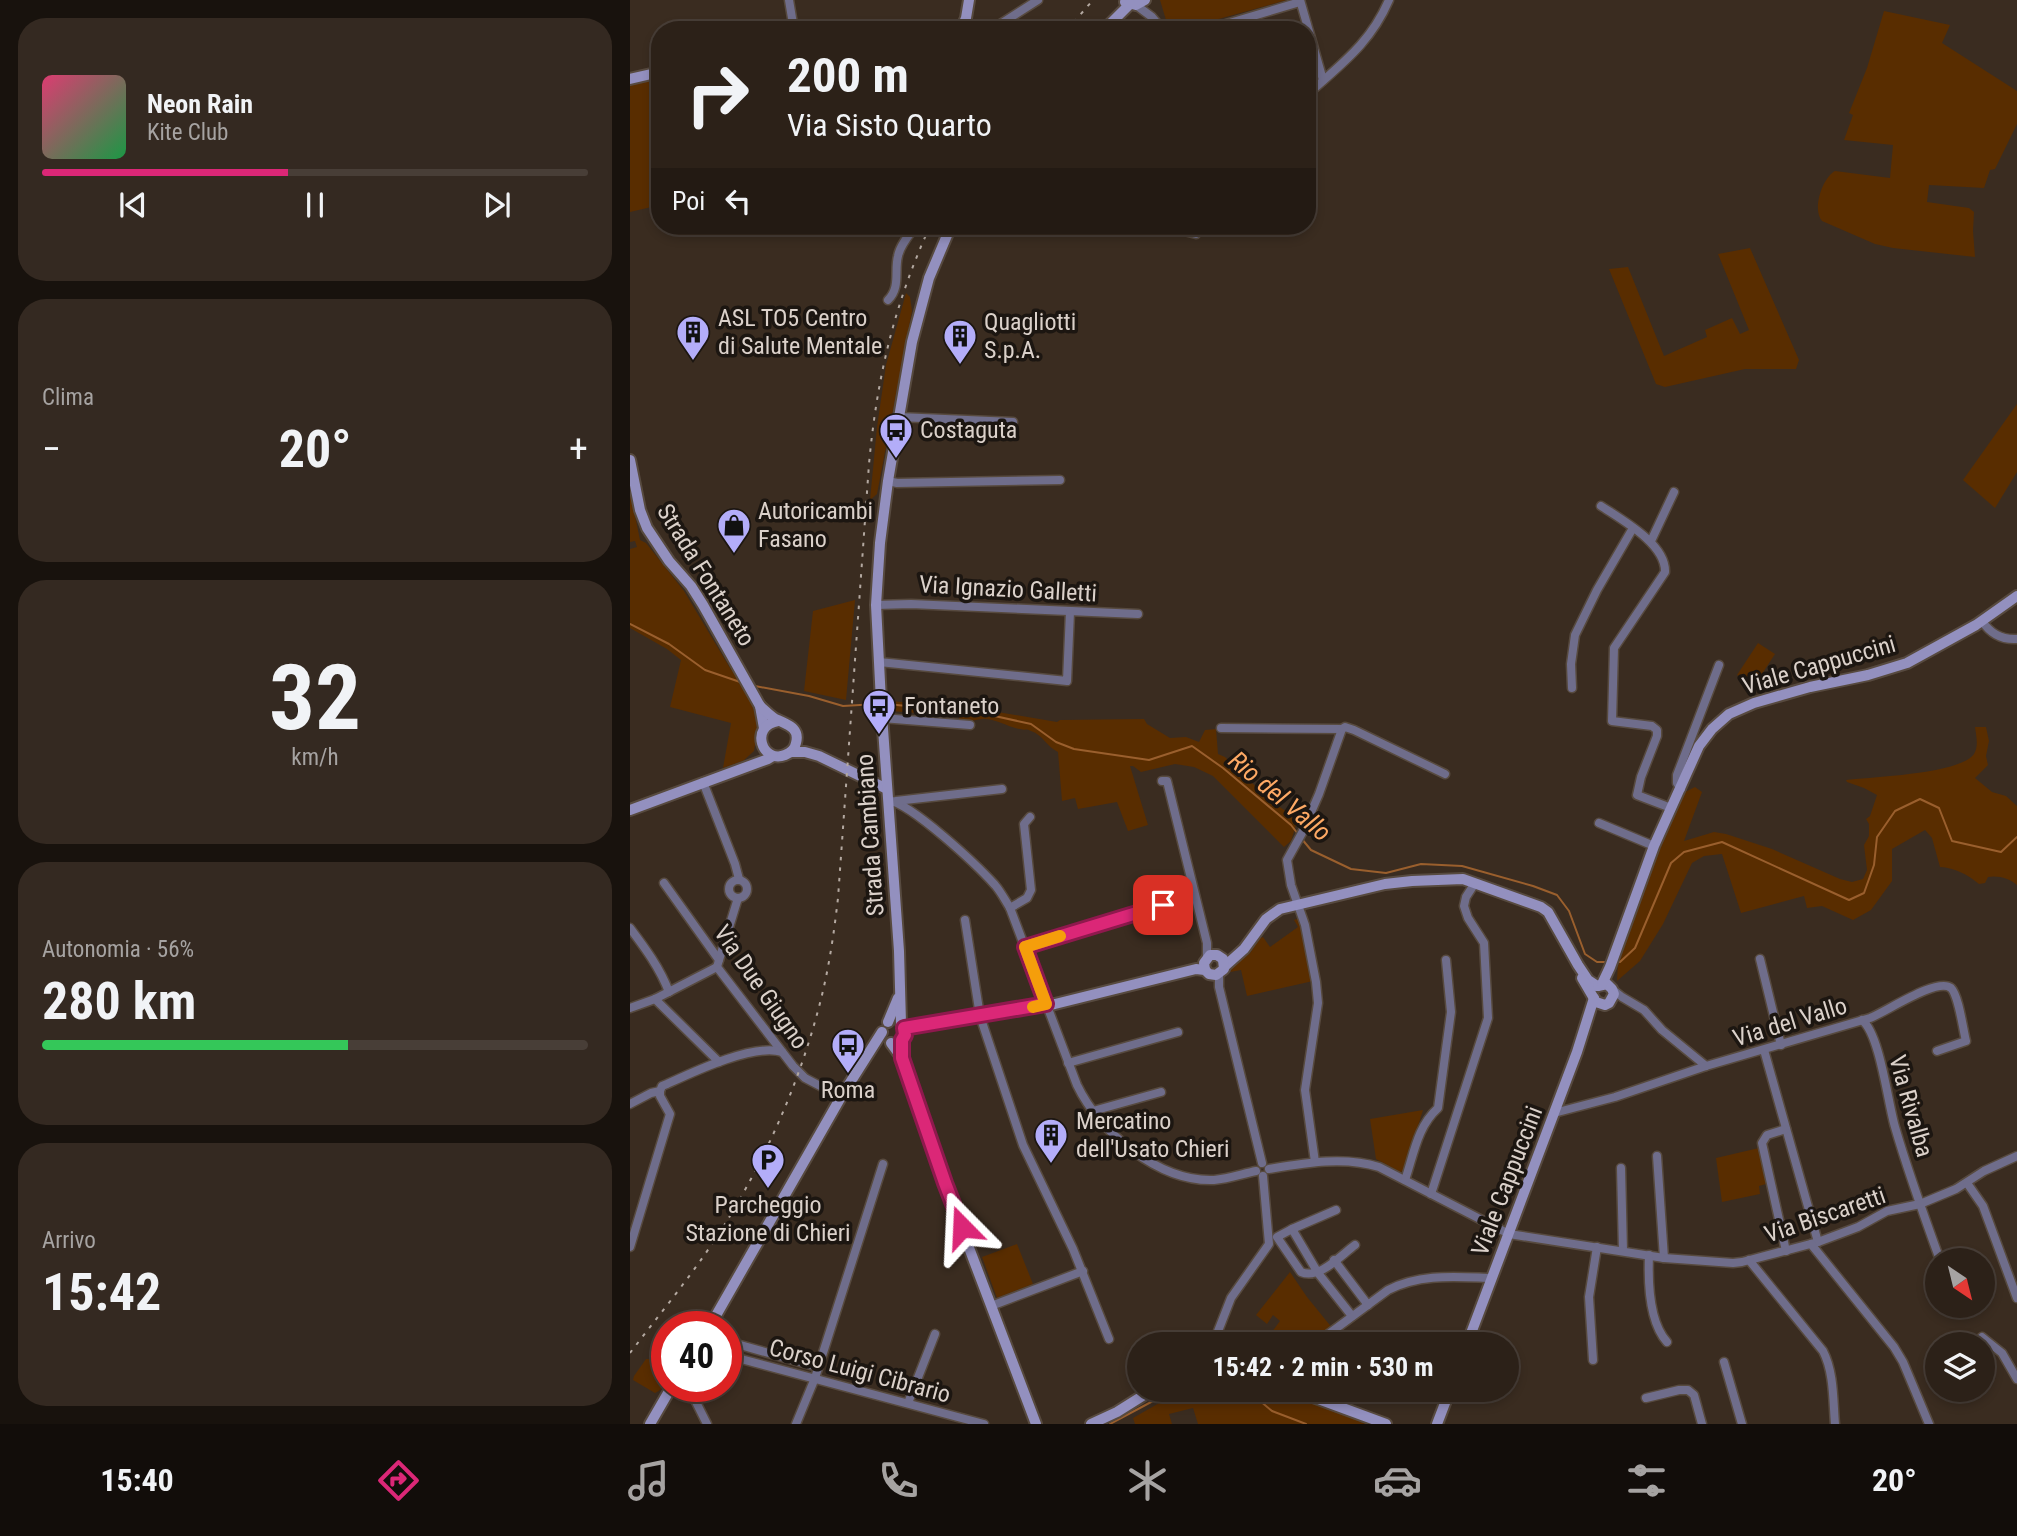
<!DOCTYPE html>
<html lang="it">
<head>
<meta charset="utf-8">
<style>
  body { margin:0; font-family:"Roboto Condensed",sans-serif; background:#342921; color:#f1f3f6; height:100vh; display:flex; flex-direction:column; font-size:26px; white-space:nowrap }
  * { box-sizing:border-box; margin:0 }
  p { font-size:23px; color:#a6a3a2 }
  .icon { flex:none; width:38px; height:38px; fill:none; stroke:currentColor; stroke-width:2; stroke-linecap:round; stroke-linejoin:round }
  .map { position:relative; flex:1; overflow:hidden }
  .details { display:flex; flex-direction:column; gap:18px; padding:18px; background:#18120d; width:630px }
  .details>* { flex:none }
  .guide { position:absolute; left:21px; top:21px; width:665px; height:214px; border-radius:28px; box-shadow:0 4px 10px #0003,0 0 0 2px #483e37; background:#2c2118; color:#f1f3f6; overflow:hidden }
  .needle { width:46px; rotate:145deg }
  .controls { position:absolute; left:1295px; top:1248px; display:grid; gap:14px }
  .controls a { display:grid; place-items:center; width:70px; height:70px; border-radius:50%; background:#2c2118; box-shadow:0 4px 10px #0003,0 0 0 2px #483e37; font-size:35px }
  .speed { position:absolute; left:21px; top:1311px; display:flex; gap:14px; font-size:35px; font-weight:700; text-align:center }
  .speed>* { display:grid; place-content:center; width:91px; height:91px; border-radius:50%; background:#2c2118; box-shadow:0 4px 10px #0003,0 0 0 2px #483e37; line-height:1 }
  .speed .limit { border:10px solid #d22; background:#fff; color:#111 }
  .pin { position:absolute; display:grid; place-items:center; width:60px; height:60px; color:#fff; margin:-30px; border-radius:14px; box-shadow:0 4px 10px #0006 }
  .me { position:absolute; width:77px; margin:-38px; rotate:339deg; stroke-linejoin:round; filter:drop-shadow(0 0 5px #0008) }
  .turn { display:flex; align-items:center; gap:24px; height:147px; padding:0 21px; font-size:32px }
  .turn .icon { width:91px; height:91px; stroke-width:2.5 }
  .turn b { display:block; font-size:49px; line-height:60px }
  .then { display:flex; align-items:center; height:66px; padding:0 21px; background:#0003; gap:14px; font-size:26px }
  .big { font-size:52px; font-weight:700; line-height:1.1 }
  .details .widget { flex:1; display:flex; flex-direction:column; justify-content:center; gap:10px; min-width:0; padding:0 24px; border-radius:28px; background:#342921 }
  .details .dial { align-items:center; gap:0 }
  .dial b { font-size:91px; line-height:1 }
  .song { display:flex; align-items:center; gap:21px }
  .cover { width:84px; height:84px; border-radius:10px; background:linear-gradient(135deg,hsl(340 70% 55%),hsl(140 70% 35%)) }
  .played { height:7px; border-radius:4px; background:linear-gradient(90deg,#db2777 45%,#483e37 45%) }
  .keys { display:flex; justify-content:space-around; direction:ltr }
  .heat { display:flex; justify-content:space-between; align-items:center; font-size:38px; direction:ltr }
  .charge { height:10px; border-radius:5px; background:linear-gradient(90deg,#34c759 56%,#483e37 0) }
  .trip { position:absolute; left:497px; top:1332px; width:392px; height:70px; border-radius:35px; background:#2c2118; box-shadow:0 4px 10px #0003,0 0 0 2px #483e37; font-weight:700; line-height:70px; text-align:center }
  .tabs { display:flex; height:112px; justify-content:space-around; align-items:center; background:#120d0a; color:#a6a3a2 }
  .tabs .icon { width:49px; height:49px }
  .tabs .selected { color:#db2777 }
  .tabs b { font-size:32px; color:#f1f3f6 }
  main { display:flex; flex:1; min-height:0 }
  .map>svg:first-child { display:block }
  .green { fill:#592d00 }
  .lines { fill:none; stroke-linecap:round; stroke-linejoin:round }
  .stream { stroke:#9a5f2d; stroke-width:2 }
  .street-casing { stroke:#574a3f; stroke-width:11 }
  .secondary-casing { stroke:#574a3f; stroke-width:14 }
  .street { stroke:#6f6d8b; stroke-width:8 }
  .secondary { stroke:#9390bf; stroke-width:10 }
  .rail { stroke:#b4a9a1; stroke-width:2; stroke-dasharray:3.5 7; stroke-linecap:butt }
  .route-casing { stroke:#8e194d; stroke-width:18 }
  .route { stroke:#db2777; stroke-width:12 }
  .slow { stroke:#f59e0b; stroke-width:12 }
  .labels { text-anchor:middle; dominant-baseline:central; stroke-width:7; stroke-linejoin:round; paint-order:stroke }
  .poi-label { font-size:24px; fill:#dbd1ca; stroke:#1c1611; text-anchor:start }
  .street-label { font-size:24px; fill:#dbd1ca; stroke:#1c1611 }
  .water-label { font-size:26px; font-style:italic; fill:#fea964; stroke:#1c1611 }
</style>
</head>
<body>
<main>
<section class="details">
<div class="widget">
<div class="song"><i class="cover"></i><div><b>Neon Rain</b><p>Kite Club</p></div></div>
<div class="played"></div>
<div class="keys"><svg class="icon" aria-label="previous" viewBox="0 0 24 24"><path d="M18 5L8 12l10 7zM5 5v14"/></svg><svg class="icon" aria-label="pause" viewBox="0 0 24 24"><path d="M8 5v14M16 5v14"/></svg><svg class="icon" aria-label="next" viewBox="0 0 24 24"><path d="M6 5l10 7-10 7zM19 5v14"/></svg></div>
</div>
<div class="widget"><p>Clima</p>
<div class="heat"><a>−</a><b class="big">20°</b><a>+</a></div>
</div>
<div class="widget dial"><b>32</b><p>km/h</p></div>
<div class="widget"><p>Autonomia · 56%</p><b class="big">280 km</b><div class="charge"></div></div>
<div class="widget"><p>Arrivo</p><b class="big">15:42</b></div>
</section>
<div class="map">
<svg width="1387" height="1424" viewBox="0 0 1387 1424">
  <rect width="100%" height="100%" fill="#3a2c20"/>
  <g class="green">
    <path d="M530,0H657L549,30H545L536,20Z"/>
    <path d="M1254,11L1320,25L1312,43L1387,91V124L1365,169L1360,170L1354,188L1299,185L1297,202L1339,208L1344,212L1343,231L1345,257L1263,248L1245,244L1192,221C1182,210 1192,178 1205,171L1260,178L1263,145L1214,140L1223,115L1219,113L1237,68Z"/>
    <path d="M22,78L30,98V205L0,212V84Z"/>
    <path d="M1120,248L1169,360L1166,369H1115L1035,387L1026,384L979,269L998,267L1034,356L1077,337L1075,330L1102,318L1110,334L1119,330L1088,254Z"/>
    <path d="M276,293L280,297L282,311L247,494L240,500L247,427L256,365Z"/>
    <path d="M1387,404V472L1365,508L1333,480Z"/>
    <path d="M0,491L10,540L16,543L54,591L100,668L113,684L129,721L124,751L113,761L93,768L101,723L40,707L51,660L37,649L0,628V549L7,547L5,541L0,542Z"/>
    <path d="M225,600L216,700L174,691L183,611Z"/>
    <path d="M1128,643L1145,654L1124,686L1107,675Z"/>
    <path d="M262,701L299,705L321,704L427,722L430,720L514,719L517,724L540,738L556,737L569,742L575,730L586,729L588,754L595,757L642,802L668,819L661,841L654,847L583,776L564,767L545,764L511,772L503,766H500L518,825L498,831L487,802L448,809L445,798L432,801L428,752C417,747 413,735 401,731C394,728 398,731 390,729C377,727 366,718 352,719C343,720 339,722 329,722V714L312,712V715L261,711Z"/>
    <path d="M1345,727H1356L1359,741L1356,756L1358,765L1345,778L1362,792L1376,796L1387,806V885C1380,878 1367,875 1358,877L1355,883L1349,884C1337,874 1325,868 1310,867L1302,838L1295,830L1262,849V881L1241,910L1223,920L1192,906L1177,908L1174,896L1111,913L1092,854L1074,856L1062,863L1033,924L1010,961L987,981L988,961L1001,928L999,922L1028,848L1053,793L1065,787L1072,792L1054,841L1084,832L1096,834L1142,849L1210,879L1222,882L1233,879L1237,870L1234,845L1239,836V824L1236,819L1240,816L1247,795L1234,788L1217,782L1216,780C1241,777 1330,774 1344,754C1349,746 1346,735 1345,727Z"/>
    <path d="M669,918L683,981L617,996L611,970L600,972L604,965L620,953L630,938L633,937L640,947L668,927L664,920Z"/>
    <path d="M793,1110L774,1171L770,1172L746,1159L740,1119Z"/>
    <path d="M1129,1148L1136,1184L1129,1186L1130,1194L1092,1202L1086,1158Z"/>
    <path d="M387,1244L403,1284L367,1298L352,1257Z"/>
    <path d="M660,1272L677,1297L703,1329L693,1336L689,1331L680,1338L683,1344H664L657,1339L653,1344H621L629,1335L636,1340L650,1321L643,1315L637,1324L626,1315Z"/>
    <path d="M16,1359H24L37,1369C37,1378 35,1389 25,1393L3,1380L4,1376Z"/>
    <path d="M545,1390H610L627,1401L631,1390H651L741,1424H568L563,1408L539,1414L542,1424H505L503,1418L531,1402L530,1399Z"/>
  </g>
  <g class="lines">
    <g class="stream">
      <path d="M0,624L39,644L75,670L113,683"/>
      <path d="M125,686L179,696L213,706L247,704"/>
      <path d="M256,704L351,713L401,724L426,742L444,749L519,760L562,746L593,768L661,825L668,834"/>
      <path d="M671,838L681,850L721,869L756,873L791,864L832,866L903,886L927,895L939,911L955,954L967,962H977"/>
      <path d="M986,962H990L1005,948L1041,863L1054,852L1092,842L1219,900L1234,893L1244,865L1247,837L1265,811L1290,799L1309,808L1322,841L1371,852L1387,837"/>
      <path d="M617,1390L642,1411L676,1424"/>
      <path d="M480,1424L523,1401L539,1390"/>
    </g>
    <defs>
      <g id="street">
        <path d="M159,0L164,30"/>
        <path d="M670,0L693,80"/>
        <path d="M506,5L522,17L533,30"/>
        <path d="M361,30L408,0"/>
        <path d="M576,30L670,2"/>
        <path d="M677,95C711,64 740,44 759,0"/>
        <path d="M535,226L566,234L571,226"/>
        <path d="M258,300C271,287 264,271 268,256C270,245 279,235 286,226"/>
        <path d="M269,417L383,422"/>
        <path d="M258,481L267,483L430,480"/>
        <path d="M971,506C992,520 1036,544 1035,572L984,648L982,721L1022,726L1027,730V736L1011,777L1007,795L1041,808"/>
        <path d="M1021,541L1044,492"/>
        <path d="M246,605L281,604L508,614"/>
        <path d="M1352,621C1360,633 1372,640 1387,639"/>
        <path d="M249,662L437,681L440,612"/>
        <path d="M942,688L941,664L945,635L967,590L1003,528"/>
        <path d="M252,718L340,725"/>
        <path d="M591,728L712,729L689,794L672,833L657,860L661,885L675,925L686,982L688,1003L675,1090L685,1162"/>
        <path d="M712,729L715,727L724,730L815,774"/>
        <path d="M532,781H537L577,943V957"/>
        <path d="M73,782L105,864L109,879"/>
        <path d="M1051,789L1047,783V775L1089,665"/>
        <path d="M258,800C282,804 347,865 365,885C371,892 375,900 380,908L447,1085C470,1133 529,1182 584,1180C598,1179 612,1174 626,1171"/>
        <path d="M266,801L372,789"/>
        <path d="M969,823L1024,846"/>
        <circle cx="108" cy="889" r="9"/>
        <path d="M34,883L89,960L87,967L163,1066L175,1078L211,1097"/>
        <path d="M380,908L397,898L401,890L394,824L400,817"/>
        <path d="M335,920L350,1016L393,1145L443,1249L479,1339"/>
        <path d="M0,928C15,948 30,968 39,992"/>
        <path d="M395,947L565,896"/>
        <path d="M1130,959L1151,1045"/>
        <path d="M89,960L108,898"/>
        <path d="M589,974V987L632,1163"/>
        <path d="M982,989L992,997L1014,1010L1032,1030L1076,1066"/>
        <path d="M25,999L89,1062"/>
        <path d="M0,1008L25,999L87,967"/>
        <path d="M1232,1020C1250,1034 1258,1104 1265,1127C1278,1172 1294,1216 1310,1260"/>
        <path d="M1134,1050L1188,1242"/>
        <path d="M438,1063L548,1032"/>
        <path d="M0,1104L21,1093L30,1091L32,1086L37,1084C63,1072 124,1043 152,1052"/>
        <path d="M463,1111L531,1092"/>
        <path d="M924,1113L985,1097L1076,1066L1240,1018C1256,1012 1307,977 1321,988C1329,996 1333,1030 1336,1041L1307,1051"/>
        <path d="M1027,1156L1034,1258"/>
        <path d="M991,1168L993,1251"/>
        <path d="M639,1169C675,1163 714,1156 749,1167L879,1234L1034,1258L1103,1263L1112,1262L1188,1242L1228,1227L1257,1211L1290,1204L1326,1189L1354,1171L1387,1156"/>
        <path d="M775,1180C784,1154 787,1127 808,1108L821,1012L816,960"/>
        <path d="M1337,1183L1353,1206L1387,1298"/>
        <path d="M801,1194L858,1018L854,943L838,918L834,906L836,897L845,883"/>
        <path d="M662,1229L706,1210"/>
        <path d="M1181,1244L1264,1347L1273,1362L1299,1424"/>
        <path d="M0,1247L40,1114L30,1096V1091"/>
        <path d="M1156,1251L1132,1143L1137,1135L1156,1129"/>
        <path d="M1019,1255C1018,1280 1019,1322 1037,1342"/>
        <path d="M704,1260L738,1305"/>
        <path d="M1119,1260L1193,1351C1204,1372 1203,1400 1205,1424"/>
        <path d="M361,1306L453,1271"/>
        <path d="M722,1316L688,1273L662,1229L647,1237L671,1272C689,1280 710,1256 725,1245"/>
        <path d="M1352,1337L1372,1353L1387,1379"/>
        <path d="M96,1341L188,1367"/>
        <path d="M583,1344L601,1298L639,1244L633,1176"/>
        <path d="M685,1344L758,1290C791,1273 827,1277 862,1278"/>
        <path d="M96,1355L354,1424"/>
        <path d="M963,1360L959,1297L967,1247"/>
        <path d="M1094,1362L1112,1424"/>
        <path d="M58,1386L77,1424"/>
        <path d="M1016,1398L1049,1390H1058L1064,1395L1072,1424"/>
        <path d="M278,1403L305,1334"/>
        <path d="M166,1424L185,1378L253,1164"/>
      </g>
      <g id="secondary">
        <path d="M495,2L506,5L515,0"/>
        <path d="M331,30L336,18L339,0"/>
        <path d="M474,30L500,4"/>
        <path d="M0,79L30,72"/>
        <path d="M0,460L10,510L17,528L39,561L61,586L73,605L130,706L134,728"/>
        <path d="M130,706C136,711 142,718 148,720C158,725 170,728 166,743C165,749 160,753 155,755C132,764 119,726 148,721"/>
        <path d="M161,752H175L189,756L257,789"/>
        <path d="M0,810L138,759L143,756"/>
        <path d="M595,966L614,949L636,919L650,909L755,884L782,881L833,879L911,907L918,912L948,965L958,980L967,986"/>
        <path d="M575,970L574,963L580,955H587L593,959"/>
        <path d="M952,978L966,1002L975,1005L979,1003L984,994L982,989L977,984L968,986"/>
        <path d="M972,984L980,967L1024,846L1069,746L1082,729L1099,714L1124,703L1180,687L1238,675L1277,663L1346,625L1387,596"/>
        <path d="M258,1022L268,998"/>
        <path d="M271,1023L269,951L251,701L246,605L250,543L258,481L282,342L299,278L321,226"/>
        <path d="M274,1028L425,1004L566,969L575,970L579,974L586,975L594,969L593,960"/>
        <path d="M261,1043L272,1058L314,1182L406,1424"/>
        <path d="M272,1058V1040"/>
        <path d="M80,1326L211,1097L252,1032"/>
        <path d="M837,1344L947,1052L964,998"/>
        <path d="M664,1390L756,1424"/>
        <path d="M20,1424L42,1386"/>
        <path d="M461,1424L487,1412L522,1390"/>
        <path d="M807,1424L820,1390"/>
      </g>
    </defs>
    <use href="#street" class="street-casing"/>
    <use href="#secondary" class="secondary-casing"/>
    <use href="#street" class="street"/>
    <use href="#secondary" class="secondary"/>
    <g class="rail">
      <path d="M437,30L463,0"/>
      <path d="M0,1353C32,1311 67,1269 95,1224C137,1156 170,1081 190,1003C199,968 204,933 208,898L239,464C247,377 264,305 300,226"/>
    </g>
  </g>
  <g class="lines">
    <defs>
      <path id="route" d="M332,1227L315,1183L272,1058V1040L275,1035L274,1028L416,1004L395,947L533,905"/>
    </defs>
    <use href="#route" class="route-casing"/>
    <use href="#route" class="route"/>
    <path class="slow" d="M403,1007L416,1004L395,947L430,936"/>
  </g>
  <defs>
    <symbol id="building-pin" viewBox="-11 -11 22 30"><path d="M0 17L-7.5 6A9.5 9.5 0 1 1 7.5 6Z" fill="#b3adf9" stroke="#1c1611"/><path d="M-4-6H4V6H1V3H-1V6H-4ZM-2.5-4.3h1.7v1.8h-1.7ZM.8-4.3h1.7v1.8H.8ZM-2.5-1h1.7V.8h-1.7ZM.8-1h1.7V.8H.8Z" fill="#111"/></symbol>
    <symbol id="bus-pin" viewBox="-11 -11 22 30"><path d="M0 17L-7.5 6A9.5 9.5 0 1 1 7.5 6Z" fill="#b3adf9" stroke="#1c1611"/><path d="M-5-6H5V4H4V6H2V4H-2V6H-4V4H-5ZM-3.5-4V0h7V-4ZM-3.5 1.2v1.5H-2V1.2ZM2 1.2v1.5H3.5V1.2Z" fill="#111"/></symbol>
    <symbol id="shop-pin" viewBox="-11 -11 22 30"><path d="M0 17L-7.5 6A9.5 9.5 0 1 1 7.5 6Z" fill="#b3adf9" stroke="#1c1611"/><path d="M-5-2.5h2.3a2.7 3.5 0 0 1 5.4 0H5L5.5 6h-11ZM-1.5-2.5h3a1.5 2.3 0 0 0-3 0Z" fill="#111"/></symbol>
    <symbol id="parking-pin" viewBox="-11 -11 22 30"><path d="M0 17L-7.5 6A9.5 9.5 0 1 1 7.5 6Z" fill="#b3adf9" stroke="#1c1611"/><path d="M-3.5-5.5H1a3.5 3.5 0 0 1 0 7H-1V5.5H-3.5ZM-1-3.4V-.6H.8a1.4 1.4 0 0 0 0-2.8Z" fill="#111"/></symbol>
  </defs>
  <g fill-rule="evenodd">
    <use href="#building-pin" x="44" y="313" width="38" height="52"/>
    <use href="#building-pin" x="311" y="317" width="38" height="52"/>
    <use href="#bus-pin" x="247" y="411" width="38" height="52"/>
    <use href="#shop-pin" x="85" y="506" width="38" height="52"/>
    <use href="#bus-pin" x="230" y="687" width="38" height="52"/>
    <use href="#bus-pin" x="199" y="1026" width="38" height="52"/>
    <use href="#building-pin" x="402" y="1116" width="38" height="52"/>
    <use href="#parking-pin" x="119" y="1141" width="38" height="52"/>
  </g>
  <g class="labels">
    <g class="poi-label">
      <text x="88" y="318">ASL TO5 Centro<tspan x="88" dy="28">di Salute Mentale</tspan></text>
      <text x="354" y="322">Quagliotti<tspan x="354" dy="28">S.p.A.</tspan></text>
      <text x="290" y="430">Costaguta</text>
      <text x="128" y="511">Autoricambi<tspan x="128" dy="28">Fasano</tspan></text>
      <text x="274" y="706">Fontaneto</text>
      <text x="218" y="1090" text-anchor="middle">Roma</text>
      <text x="446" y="1121">Mercatino<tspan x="446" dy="28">dell'Usato Chieri</tspan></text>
      <text x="138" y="1205" text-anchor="middle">Parcheggio<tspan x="138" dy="28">Stazione di Chieri</tspan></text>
    </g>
    <g class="street-label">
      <text transform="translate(76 575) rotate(58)">Strada Fontaneto</text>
      <text transform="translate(378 589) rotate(3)">Via Ignazio Galletti</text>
      <text transform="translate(1189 665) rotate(-16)">Viale Cappuccini</text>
      <text transform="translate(240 835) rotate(-94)">Strada Cambiano</text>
      <text transform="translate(131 987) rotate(55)">Via Due Giugno</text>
      <text transform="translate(1160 1022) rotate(-17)">Via del Vallo</text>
      <text transform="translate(1281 1106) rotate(74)">Via Rivalba</text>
      <text transform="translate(877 1181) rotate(-69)">Viale Cappuccini</text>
      <text transform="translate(1195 1215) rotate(-19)">Via Biscaretti</text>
      <text transform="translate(230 1371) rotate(15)">Corso Luigi Cibrario</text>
    </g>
    <g class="water-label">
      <text transform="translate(650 796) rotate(40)">Rio del Vallo</text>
    </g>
  </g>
</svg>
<div class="controls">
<a><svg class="needle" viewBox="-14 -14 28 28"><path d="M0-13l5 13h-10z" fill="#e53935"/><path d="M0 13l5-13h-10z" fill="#a6a3a2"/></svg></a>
<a><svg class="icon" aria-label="layers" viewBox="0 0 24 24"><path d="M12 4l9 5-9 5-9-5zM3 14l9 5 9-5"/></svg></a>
</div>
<div class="speed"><div class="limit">40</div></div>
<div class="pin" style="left:533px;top:905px;background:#d93025"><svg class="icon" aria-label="arrive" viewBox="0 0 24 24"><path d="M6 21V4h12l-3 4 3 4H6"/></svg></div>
<svg class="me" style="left:332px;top:1227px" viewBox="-20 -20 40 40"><path d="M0-17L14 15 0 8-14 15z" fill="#db2777" stroke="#fff" stroke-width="4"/></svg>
<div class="trip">15:42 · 2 min · 530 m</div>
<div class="guide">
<div class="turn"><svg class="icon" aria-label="right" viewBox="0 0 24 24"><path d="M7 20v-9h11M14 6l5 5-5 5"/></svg><div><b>200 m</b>Via Sisto Quarto</div></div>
<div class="then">Poi<svg class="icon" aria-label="left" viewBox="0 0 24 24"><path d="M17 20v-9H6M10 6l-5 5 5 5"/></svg></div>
</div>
</div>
</main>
<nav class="tabs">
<b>15:40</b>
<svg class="icon selected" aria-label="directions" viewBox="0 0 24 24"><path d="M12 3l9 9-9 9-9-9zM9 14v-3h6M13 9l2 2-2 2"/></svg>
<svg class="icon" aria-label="music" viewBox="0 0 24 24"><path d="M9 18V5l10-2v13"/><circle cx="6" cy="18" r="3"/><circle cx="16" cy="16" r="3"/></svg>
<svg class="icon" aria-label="phone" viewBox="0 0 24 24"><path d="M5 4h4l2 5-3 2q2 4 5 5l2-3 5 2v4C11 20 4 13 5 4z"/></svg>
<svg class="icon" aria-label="climate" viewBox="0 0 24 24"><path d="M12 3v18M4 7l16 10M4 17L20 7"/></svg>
<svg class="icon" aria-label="car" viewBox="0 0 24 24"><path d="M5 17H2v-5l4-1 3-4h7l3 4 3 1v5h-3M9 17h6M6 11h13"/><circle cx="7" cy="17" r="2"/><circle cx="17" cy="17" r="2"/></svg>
<svg class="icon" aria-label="filters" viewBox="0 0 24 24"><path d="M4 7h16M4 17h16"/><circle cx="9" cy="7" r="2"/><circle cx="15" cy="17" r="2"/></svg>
<b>20°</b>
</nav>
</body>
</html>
